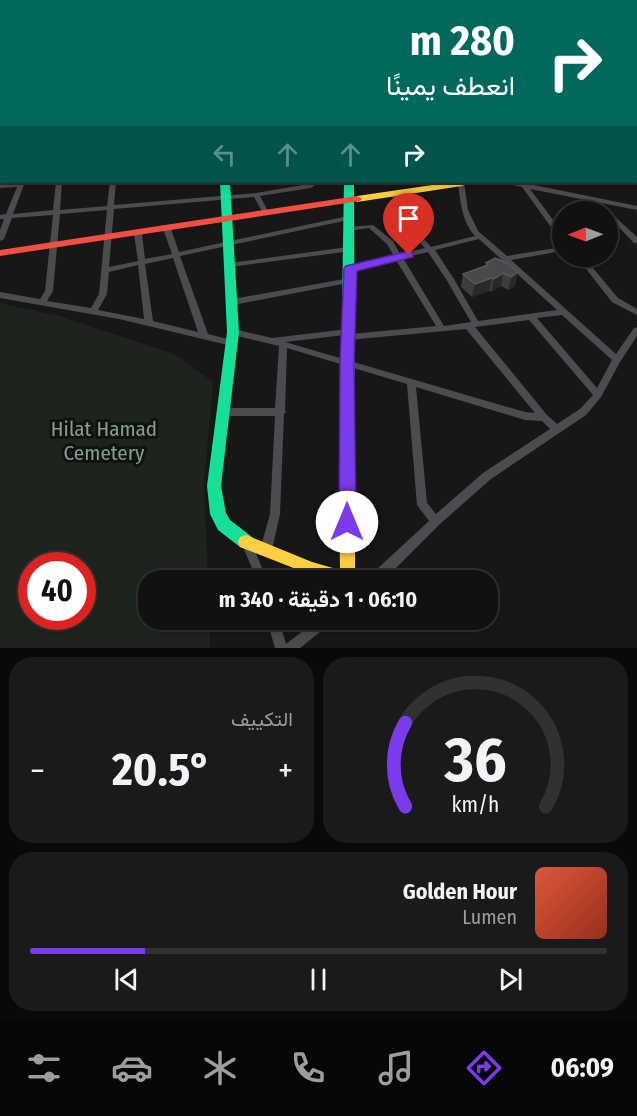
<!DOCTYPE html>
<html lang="ar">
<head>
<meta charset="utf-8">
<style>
  body { margin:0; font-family:"Fira Sans Condensed",Vazirmatn,sans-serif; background:#1a1a1a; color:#f1f3f6; direction:rtl; height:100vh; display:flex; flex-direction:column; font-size:22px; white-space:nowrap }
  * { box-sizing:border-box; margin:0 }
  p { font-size:20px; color:#9c9d9f }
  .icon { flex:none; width:33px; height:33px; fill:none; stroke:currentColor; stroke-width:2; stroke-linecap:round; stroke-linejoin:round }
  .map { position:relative; height:648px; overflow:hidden; direction:ltr }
  .side { display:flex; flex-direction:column; gap:9px; padding:9px; background:#090909; flex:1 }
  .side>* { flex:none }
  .banner { position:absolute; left:0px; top:0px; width:638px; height:183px; box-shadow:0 3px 9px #0003,0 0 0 2px #303131; direction:rtl; background:#00695c; color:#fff; overflow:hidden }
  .needle { width:39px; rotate:269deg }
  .buttons { position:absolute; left:552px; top:201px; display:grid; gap:12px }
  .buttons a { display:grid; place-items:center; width:66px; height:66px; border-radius:50%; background:#111; box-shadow:0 3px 9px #0003,0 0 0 2px #303131; font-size:30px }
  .speed { position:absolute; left:18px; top:552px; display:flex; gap:12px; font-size:30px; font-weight:700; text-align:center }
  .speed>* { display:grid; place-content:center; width:78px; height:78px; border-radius:50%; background:#111; box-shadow:0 3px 9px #0003,0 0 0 2px #303131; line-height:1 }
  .speed .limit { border:9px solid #d22; background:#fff; color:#111 }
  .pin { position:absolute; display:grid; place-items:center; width:51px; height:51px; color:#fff; margin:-62px -26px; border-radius:50% 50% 50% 0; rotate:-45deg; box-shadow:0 0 6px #0007 }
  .pin .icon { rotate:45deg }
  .me { position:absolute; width:66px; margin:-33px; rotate:0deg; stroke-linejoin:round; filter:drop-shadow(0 0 4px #0008) }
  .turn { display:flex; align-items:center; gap:21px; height:126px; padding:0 24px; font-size:27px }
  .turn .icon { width:78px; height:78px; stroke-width:2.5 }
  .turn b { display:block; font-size:42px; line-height:51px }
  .lanes { display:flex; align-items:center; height:57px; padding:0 24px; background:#0003; justify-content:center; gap:30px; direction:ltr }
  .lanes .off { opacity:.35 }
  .big { font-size:45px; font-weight:700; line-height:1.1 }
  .side .card { flex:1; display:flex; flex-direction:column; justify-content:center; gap:9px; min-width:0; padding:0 21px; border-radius:24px; background:#1a1a1a }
  .side .dial { align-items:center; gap:0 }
  .dial svg { height:156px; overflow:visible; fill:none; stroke:#303131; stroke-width:7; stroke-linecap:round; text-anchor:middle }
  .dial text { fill:#f1f3f6; stroke:none }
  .song { display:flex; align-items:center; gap:18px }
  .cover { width:72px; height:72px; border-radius:9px; background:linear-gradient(135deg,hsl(10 70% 55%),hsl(10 70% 35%)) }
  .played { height:6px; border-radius:3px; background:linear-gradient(90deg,#7c3aed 20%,#303131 20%) }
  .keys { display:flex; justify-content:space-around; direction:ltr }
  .heat { display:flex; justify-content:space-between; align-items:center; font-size:33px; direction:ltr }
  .side .tiles { flex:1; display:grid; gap:9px; grid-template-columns:1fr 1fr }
  .card:last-child { grid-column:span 2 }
  .trip { position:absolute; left:138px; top:570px; width:360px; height:60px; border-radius:24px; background:#111; box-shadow:0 3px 9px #0003,0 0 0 2px #303131; font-weight:700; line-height:60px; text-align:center; direction:rtl }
  .dock { display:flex; height:96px; justify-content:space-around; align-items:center; background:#070707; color:#9c9d9f }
  .dock .icon { width:42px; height:42px }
  .dock .current { color:#7c3aed }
  .dock b { font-size:27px; color:#f1f3f6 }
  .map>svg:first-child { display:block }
  .green { fill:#1d241e; fill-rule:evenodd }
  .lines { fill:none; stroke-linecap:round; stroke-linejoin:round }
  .street { fill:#4b4c50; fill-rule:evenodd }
  .fast { fill:#16e098; fill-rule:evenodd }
  .slow { fill:#ffcf43; fill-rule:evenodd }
  .jam { fill:#f24e42; fill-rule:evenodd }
  .wall { fill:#3d3d3f }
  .shaded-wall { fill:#29292a }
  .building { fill:#49494c; stroke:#58595d; stroke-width:1.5 }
  .route { fill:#7c3aed; stroke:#51269a; stroke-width:1.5 }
  .labels { text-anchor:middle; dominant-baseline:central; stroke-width:6; stroke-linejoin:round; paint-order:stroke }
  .park-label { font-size:21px; fill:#7fa381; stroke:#111113 }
</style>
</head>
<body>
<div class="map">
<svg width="637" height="648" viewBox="0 0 637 648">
  <rect width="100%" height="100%" fill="#171717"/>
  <path class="green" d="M0,303L59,316L174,354L213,382L204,484L208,580H148V620H209L210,648H0ZM32,566H82V616H32Z"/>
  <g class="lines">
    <g class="street">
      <path d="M52,0H56L55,2H51Z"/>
      <path d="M95,0H99L98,2H94Z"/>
      <path d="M122,0H126L125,2H121Z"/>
      <rect x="390" y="0" width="4" height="2"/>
      <rect x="636" y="32" width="1" height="2"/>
      <rect x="636" y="62" width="1" height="4"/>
      <path d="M636,86L637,87V91L636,90Z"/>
      <rect x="636" y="116" width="1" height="4"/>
      <path d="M2,139V144L0,145V140Z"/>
      <rect x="636" y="144" width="1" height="4"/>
      <rect x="636" y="171" width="1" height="4"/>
      <path d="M19,182H25L13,214L53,210L56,182H62L60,210L107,206L110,182H116L114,205L256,193L309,184L313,182H319L311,188L260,196L269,213L266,215L263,213L254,197L114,209L109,267L138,261L134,234L138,232L142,234L145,259L172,254L163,229L167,227L171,229L179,252L348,216L351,218L348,220L180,256L208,334L235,341L236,343L232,346L119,319L0,298V292L40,299L45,291L53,215L12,218L4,239L0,241V230L4,219H0V215L6,214L17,187L0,188V184L18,183ZM107,210L99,294L91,308L47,301L53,291L60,214ZM173,258L198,332L153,321L145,264ZM138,265L144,319L98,310L107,294L109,272Z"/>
      <path d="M458,182H464L468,210L478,231L507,256L562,247V251L511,260L616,354L634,328L637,327V336L620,362L601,397L586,415L491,479L440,524L392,572L383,579L378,580H349L351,576L376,570L429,521L417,505L407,384L287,348L285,410L286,412L284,414L280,514L272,550L270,553L266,555L262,553L260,550L270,514L275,416H223L220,415L218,412L220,409L223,408H275L279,346L233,335L229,332L233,329L272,338L348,329L351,330L352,332L351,334L436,326L396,260L350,271H347L346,269L347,267L394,256L387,244L369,228L348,231L344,229L348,227L373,225L393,241L400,254L425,248L417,240L406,217L389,193L392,191L394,192L412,217L424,239L431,247L475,236C462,222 460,200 458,182ZM479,239L557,310L478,321L454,279L435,250ZM428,252L446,279L471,322L444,326L403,258ZM562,315L612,360L597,388L537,318ZM529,320L593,395L580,409L557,424L547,415L475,327ZM466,329L535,413L525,412L285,342L345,335L344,337L345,339L348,340ZM416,387L525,420L542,421L550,429L483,473L436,514L427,503Z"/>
      <path d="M502,182L524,183L637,206V210L530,189L562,232V238H559L522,187L503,183Z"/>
      <path d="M608,211L610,212L637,237V243H634L608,216V212H606Z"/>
      <path d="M348,247H351L352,249L351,251L230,267L226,265L230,263Z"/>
      <path d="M576,256H583L618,298L637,309V315L612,302Z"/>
      <path d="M350,278H353L354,280L353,282L233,305L229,302L233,299Z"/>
      <path d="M246,537L250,539L267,580H257L241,542L242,539Z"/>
      <path d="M267,620H279L286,644L317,620H332L330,624L300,648H275Z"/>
    </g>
    <g class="fast">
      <rect x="353" y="0" width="6" height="2"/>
      <path d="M220,182H230L239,332L221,486L226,513L230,520L252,537L254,542L252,547L246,549L240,547L218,530L210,514L207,486L227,332Z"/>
      <path d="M344,182H354L355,492L352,496L347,498L342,496L339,492Z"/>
    </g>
    <g class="slow">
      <path d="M285,0H291L284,2Z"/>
      <rect x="0" y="17" width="2" height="4"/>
      <path d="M453,182L467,183L462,186L357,202L352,199L357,196Z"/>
      <path d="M347,486L352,488L355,492V568L360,580H324L240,547L238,542L240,537L246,535L312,562L340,570L339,492L342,488Z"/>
    </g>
    <g class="jam">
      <rect x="440" y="0" width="6" height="2"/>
      <rect x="0" y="126" width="2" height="6"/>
      <path d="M357,196L362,199L360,201L0,256V250Z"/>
    </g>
  </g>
  <path class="wall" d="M486,263H507L515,286L508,290L501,286L491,292L489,291L472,297L461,287L463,274L486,265Z"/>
  <g class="shaded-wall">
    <path d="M518,272L515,286L508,290L511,277Z"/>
    <path d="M503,273L501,286L491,292L494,279Z"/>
    <path d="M492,278L489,291L472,297L475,284Z"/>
  </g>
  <g class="building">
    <path d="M313,0H345L339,2H316Z"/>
    <path d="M495,258L507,263L518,272L511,277L503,273L494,279L492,278L475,284L463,274L488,265L486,263Z"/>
  </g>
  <path class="route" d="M409,251L413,252V257L357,271L354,363L356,522L354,528L347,530L341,528L339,522L340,363L344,268L346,266Z"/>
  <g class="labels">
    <g class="park-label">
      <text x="104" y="429">Hilat Hamad<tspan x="104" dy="24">Cemetery</tspan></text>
    </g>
  </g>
</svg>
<div class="buttons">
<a><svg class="needle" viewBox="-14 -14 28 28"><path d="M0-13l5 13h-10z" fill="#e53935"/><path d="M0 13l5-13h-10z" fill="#9c9d9f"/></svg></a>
</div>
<div class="speed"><div class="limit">40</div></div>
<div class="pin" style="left:409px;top:255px;background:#d93025"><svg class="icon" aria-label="arrive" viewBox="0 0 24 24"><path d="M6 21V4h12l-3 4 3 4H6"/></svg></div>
<svg class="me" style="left:347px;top:522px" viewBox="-20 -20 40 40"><circle r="19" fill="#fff"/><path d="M0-13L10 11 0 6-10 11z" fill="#7c3aed"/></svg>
<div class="trip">06:10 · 1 دقيقة · 340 m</div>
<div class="banner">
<div class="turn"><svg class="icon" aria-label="right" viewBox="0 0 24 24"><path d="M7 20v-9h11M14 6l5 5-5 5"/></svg><div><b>280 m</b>انعطف يمينًا</div></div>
<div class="lanes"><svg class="icon off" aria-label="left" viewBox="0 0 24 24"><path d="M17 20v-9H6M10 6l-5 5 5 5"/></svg><svg class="icon off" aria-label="ahead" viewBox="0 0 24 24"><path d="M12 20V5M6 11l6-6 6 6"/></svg><svg class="icon off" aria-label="ahead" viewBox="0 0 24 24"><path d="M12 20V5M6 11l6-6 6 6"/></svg><svg class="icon" aria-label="right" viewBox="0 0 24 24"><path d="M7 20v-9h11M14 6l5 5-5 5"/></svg></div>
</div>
</div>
<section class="side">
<div class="tiles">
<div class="card dial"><svg viewBox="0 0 100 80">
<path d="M14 69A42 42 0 1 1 86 69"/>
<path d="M14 69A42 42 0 0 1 14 26" stroke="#7c3aed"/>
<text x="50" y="56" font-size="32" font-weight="700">36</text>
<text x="50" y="72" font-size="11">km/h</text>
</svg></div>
<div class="card"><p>التكييف</p>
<div class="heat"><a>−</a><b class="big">20.5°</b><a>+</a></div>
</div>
<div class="card">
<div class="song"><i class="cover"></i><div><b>Golden Hour</b><p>Lumen</p></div></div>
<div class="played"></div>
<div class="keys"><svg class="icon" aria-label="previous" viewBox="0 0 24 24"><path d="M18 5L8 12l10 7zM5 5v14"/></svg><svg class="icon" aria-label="pause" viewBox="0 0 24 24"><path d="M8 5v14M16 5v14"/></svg><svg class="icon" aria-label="next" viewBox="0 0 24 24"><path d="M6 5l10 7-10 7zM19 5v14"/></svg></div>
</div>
</div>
</section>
<nav class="dock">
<b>06:09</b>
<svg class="icon current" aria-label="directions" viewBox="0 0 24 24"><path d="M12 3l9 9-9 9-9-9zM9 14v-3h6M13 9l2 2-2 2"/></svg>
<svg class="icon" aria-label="music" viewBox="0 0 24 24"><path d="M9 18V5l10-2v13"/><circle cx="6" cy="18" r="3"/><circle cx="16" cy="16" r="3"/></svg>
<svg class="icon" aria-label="phone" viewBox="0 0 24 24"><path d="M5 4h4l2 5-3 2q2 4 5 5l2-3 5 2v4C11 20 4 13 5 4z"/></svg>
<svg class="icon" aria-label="climate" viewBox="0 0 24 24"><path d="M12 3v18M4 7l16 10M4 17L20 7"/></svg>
<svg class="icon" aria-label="car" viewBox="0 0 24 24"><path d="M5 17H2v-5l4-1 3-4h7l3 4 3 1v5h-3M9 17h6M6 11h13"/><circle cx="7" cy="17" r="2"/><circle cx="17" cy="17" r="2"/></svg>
<svg class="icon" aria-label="filters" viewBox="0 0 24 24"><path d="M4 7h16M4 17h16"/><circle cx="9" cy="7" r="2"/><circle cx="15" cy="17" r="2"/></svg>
</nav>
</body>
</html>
